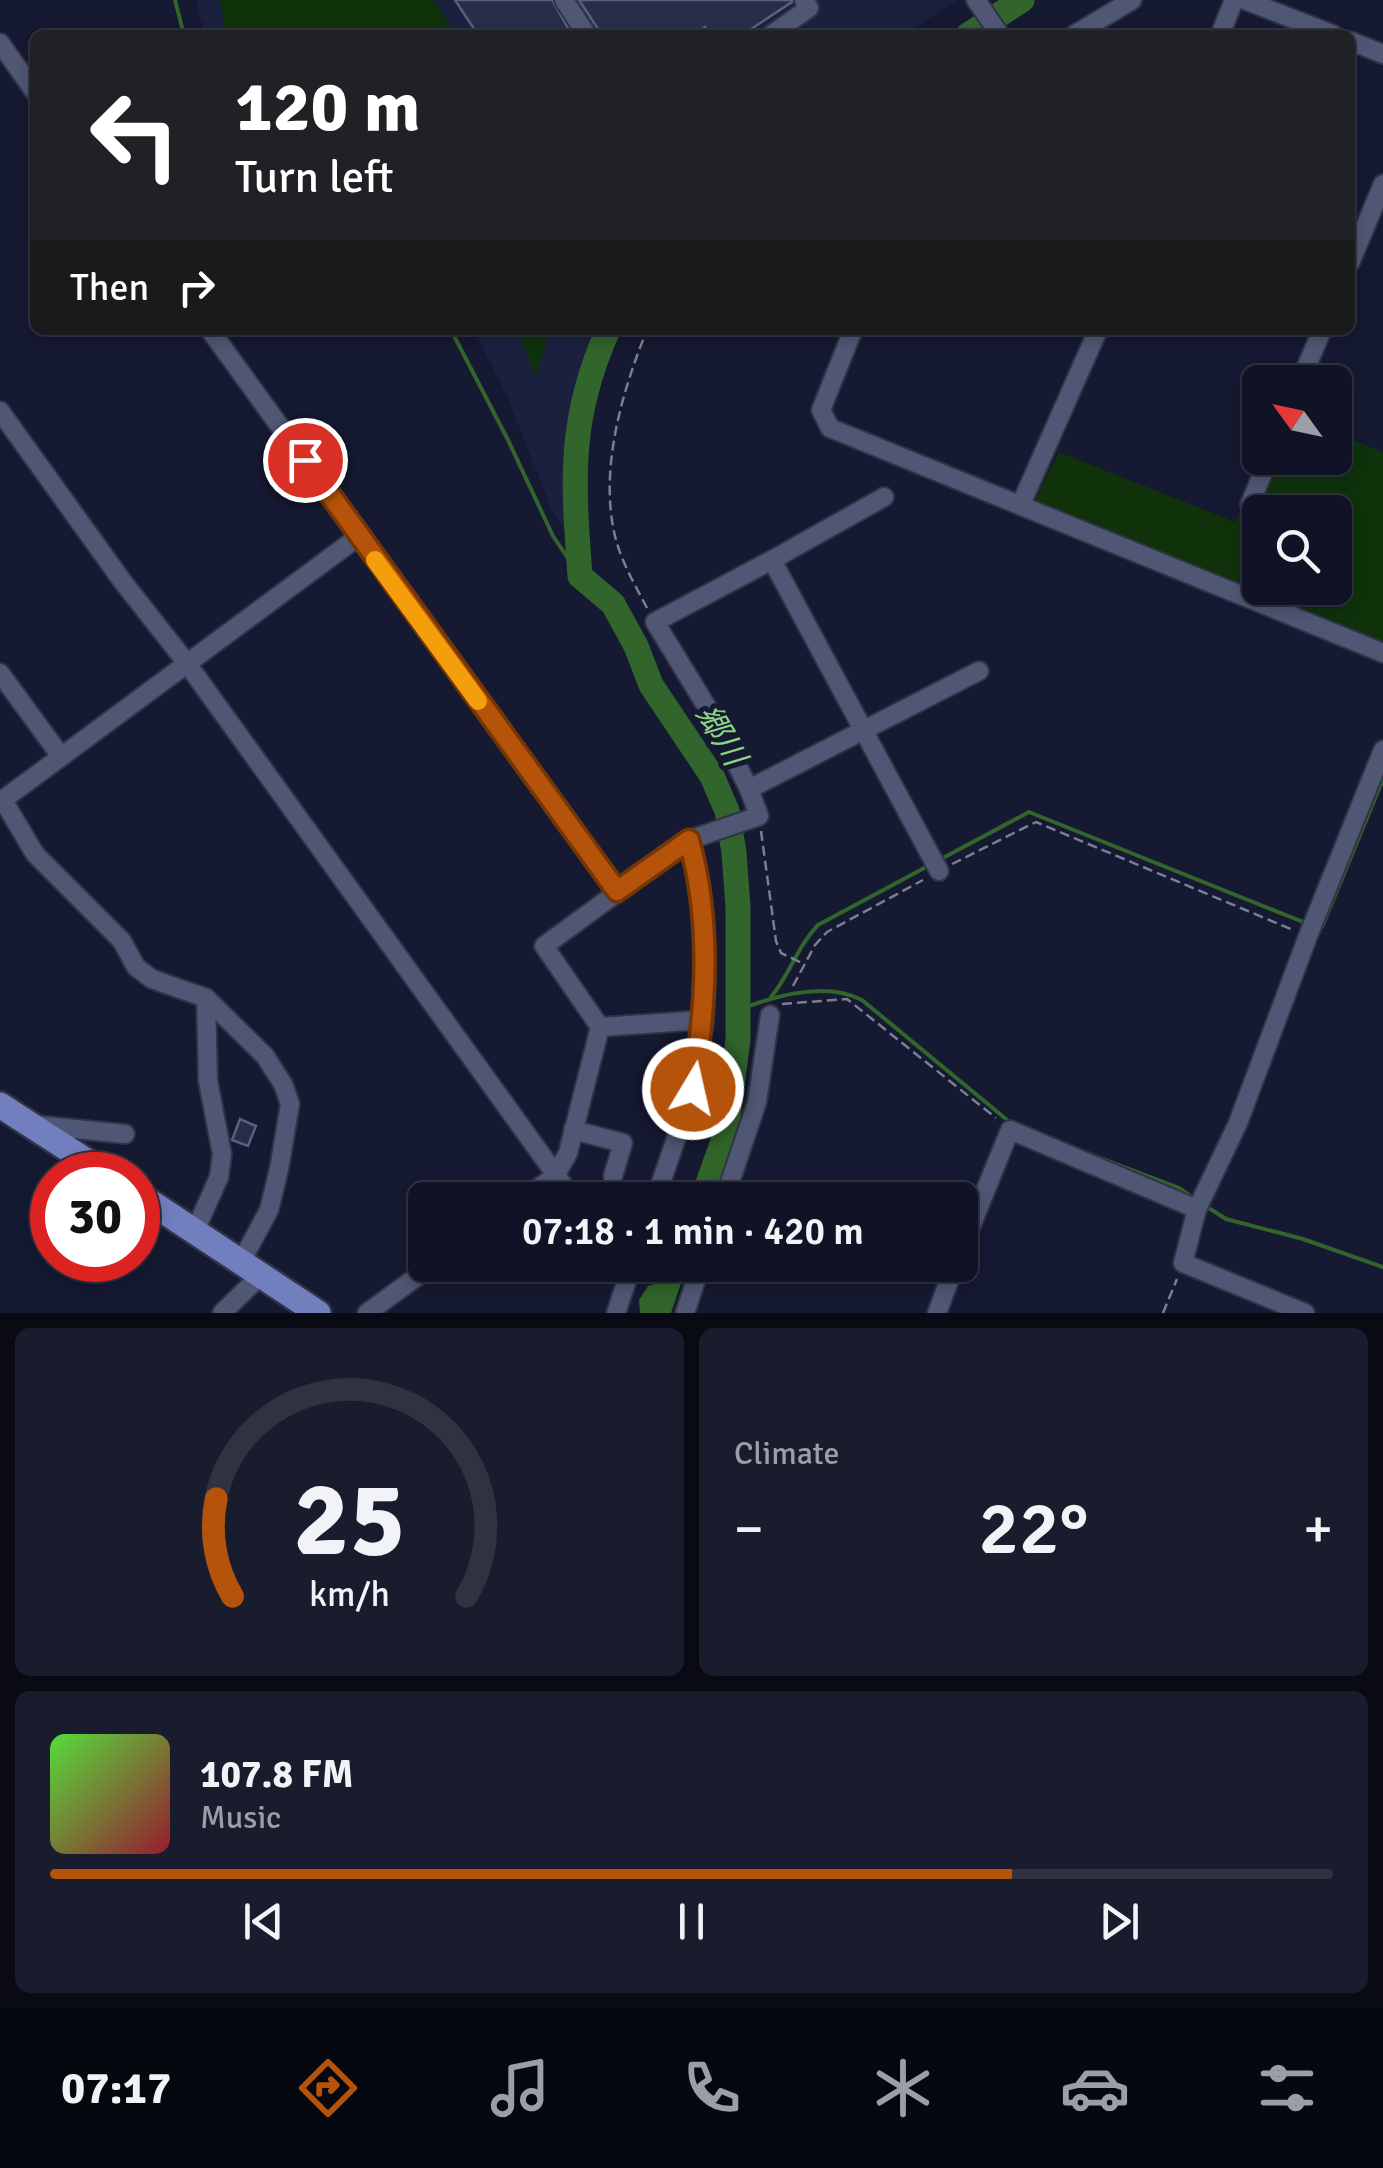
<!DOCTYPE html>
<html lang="en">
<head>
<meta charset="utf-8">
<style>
  body { margin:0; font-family:Signika,"Noto Sans JP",sans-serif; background:#191c2d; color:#f1f3f6; height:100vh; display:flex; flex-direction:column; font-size:38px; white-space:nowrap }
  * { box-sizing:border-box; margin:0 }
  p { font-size:32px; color:#9c9ea7 }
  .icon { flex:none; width:55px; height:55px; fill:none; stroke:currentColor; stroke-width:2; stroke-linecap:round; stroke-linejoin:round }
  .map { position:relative; height:1313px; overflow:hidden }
  .panel { display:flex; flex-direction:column; gap:15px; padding:15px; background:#090a14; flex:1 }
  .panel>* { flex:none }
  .hud { position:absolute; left:30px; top:30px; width:1325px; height:305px; border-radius:15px; box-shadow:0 5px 15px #0003,0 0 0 2px #303242; background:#202124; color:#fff; overflow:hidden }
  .needle { width:65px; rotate:303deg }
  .fabs { position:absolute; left:1242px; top:365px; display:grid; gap:20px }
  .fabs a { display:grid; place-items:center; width:110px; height:110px; border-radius:15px; background:#101325; box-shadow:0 5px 15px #0003,0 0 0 2px #303242; font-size:50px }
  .speed { position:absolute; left:30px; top:1152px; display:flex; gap:20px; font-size:50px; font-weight:700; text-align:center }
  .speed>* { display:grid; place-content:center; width:130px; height:130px; border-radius:50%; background:#101325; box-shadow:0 5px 15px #0003,0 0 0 2px #303242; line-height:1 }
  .speed .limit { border:15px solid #d22; background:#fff; color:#111 }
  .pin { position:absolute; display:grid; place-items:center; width:85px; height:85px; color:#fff; margin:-42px; border:5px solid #fff; border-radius:50%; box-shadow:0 2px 10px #0007 }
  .me { position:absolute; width:110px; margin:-55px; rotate:9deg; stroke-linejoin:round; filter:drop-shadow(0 0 8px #0008) }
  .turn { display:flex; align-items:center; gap:35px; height:210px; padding:0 40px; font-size:45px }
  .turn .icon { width:130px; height:130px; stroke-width:2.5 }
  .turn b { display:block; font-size:70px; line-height:85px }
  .then { display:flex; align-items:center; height:95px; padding:0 40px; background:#0003; gap:20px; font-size:38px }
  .big { font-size:75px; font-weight:600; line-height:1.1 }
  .panel .widget { flex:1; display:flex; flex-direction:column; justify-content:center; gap:15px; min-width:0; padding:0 35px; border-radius:15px; background:#191c2d }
  .panel .dial { align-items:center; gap:0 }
  .dial svg { height:260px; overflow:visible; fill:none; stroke:#303242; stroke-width:7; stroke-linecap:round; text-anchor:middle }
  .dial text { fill:#f1f3f6; stroke:none }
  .song { display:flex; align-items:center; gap:30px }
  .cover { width:120px; height:120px; border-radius:15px; background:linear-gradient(135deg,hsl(110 70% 55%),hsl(350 70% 35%)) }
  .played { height:10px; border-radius:5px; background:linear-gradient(90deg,#b45309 75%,#303242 75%) }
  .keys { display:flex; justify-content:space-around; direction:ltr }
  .heat { display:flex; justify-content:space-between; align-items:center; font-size:55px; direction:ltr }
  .panel .tiles { flex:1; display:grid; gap:15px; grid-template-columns:1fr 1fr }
  .widget:last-child { grid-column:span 2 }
  .trip { position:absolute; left:408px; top:1182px; width:570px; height:100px; border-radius:15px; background:#101325; box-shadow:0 5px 15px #0003,0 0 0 2px #303242; font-weight:600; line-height:100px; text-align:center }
  .tabs { display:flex; height:160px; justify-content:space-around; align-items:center; background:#06080f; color:#9c9ea7 }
  .tabs .icon { width:70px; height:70px }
  .tabs .current { color:#b45309 }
  .tabs b { font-size:45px; color:#f1f3f6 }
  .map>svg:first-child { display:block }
  .built { fill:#1b203f }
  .green { fill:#0f320b; fill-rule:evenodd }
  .water { fill:#31652b }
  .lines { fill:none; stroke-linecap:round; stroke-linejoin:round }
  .stream { stroke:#31652b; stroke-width:4 }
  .river { stroke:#31652b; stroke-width:25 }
  .building { fill:#292e48; stroke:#59607d; stroke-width:2.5 }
  .minor-casing { stroke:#313346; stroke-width:22 }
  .primary-casing { stroke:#313346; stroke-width:30 }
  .path { stroke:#7b7f93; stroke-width:2.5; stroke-dasharray:10 5; stroke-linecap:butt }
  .minor { stroke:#505774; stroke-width:18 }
  .primary { stroke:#727fbe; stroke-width:25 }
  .route-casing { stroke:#753606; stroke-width:25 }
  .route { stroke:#b45309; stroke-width:18 }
  .slow { stroke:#f59e0b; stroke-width:18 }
  .labels { text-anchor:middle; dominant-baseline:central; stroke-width:10; stroke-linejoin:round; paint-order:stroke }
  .water-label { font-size:32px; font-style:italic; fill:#8bd581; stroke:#151931 }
</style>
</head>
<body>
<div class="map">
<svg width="1383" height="1313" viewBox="0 0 1383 1313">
  <rect width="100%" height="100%" fill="#151931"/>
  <g class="built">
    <path d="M196,0H957L904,35H204Z"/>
    <path d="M474,330H596L584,362L568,439L566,532L552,511L508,398Z"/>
  </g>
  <g class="green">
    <path d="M220,0H433L457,35H226Z"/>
    <path d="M519,330H550L535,378Z"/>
    <path d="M1335,433L1383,452V645L1032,506L1059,452L1235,522L1261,458H1335ZM1260,512H1335V588H1260Z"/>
  </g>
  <path class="water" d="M664,1265H687L671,1313H640L639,1300L648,1286L655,1284Z"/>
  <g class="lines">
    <g class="stream">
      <path d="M175,0L184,35"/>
      <path d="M451,330L508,440L553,536L580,576"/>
      <path d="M941,859L1029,812L1308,924"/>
      <path d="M1317,926L1322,927L1383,779"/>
      <path d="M771,997C790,974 797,947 818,925L928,866"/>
      <path d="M739,1010C776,995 825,981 862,1000L1012,1124"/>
      <path d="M1077,1149L1179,1188L1196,1200"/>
      <path d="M1204,1205L1226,1219L1303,1239L1383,1267"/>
    </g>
    <g class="river">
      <path d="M968,35L1022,0"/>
      <path d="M608,330C568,419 573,481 580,576L613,604L636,646L651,685L712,776L727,811L734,852L738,908V1039L726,1133L702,1200"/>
    </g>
  </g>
  <g class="building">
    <path d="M455,0H552L572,35H478Z"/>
    <path d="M579,0H792V2L742,35H710L705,27L693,35H602Z"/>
    <path d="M240,1119L256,1126L248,1146L232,1140Z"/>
  </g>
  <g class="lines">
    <defs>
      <g id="minor">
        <path d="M564,0L587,35"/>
        <path d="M976,0L1000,35"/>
        <path d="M1245,0L1334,35"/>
        <path d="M771,35L809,8L804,0"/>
        <path d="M1074,35L1132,0"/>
        <path d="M1220,35L1234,0"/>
        <path d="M1350,41L1383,54"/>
        <path d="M0,43L35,92"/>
        <path d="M1350,263L1383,184"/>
        <path d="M210,330L617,891"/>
        <path d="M853,330L821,410L830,428L1383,653"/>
        <path d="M1300,382L1322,330"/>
        <path d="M0,411L123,582L186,662L574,1200"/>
        <path d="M884,497L772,560L939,871"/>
        <path d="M1021,504L1098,330"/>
        <path d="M1250,504L1269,458"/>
        <path d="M0,673L60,755"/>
        <path d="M749,789L713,717L655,622L772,560"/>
        <path d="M3,800L35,854L122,941L136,967L152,979L206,998L265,1056L283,1084L290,1104L279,1169L269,1210L241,1262"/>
        <path d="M0,802L358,537"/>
        <path d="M600,1027L704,1020C708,959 706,899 689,840"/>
        <path d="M36,1125L125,1134"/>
        <path d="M573,1130L623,1143L613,1176"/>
        <path d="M522,1200L555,1176L568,1153L600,1027L544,946L689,840L759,816L749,789L979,671"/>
        <path d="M655,1200L693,1089L704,1020"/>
        <path d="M724,1200L757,1102L770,1015"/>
        <path d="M195,1231L219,1177L222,1154L208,1081L206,998"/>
        <path d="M960,1253L1010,1130L1197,1209"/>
        <path d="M222,1313L260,1276"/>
        <path d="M367,1313L433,1265"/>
        <path d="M616,1313L630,1271"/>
        <path d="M685,1313L701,1265"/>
        <path d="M937,1313L955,1265"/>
        <path d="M1305,1313L1183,1263L1197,1209L1238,1123L1308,936L1383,750"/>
      </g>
      <g id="primary">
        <path d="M0,1105L108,1175"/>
        <path d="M138,1194L318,1313"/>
      </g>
    </defs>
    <use href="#minor" class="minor-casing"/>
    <use href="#primary" class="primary-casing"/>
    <g class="path">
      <path d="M647,608C635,585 621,561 615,536C599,470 622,391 647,330"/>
      <path d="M761,831L776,941L781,953L802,963"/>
      <path d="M952,864L1036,822L1293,930"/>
      <path d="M793,986L815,945L827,932L923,880"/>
      <path d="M782,1004L847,999L996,1118"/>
      <path d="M1163,1313L1177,1279"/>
    </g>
    <use href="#minor" class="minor"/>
    <use href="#primary" class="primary"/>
  </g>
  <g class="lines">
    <defs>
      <path id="route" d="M305,460L617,891L689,840C712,923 706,1005 693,1089"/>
    </defs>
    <use href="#route" class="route-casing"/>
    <use href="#route" class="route"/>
    <path class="slow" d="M375,560L478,701"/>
  </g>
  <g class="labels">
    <g class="water-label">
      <text transform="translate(721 735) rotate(59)">郷川</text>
    </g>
  </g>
</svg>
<div class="fabs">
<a><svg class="needle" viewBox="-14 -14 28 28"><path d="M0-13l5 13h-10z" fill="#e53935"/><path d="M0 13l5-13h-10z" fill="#9c9ea7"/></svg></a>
<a><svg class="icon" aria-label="search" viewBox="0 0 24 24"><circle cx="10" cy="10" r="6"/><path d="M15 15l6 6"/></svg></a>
</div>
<div class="speed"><div class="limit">30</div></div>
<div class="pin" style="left:305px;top:460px;background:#d93025"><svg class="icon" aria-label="arrive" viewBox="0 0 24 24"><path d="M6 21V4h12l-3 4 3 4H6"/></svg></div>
<svg class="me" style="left:693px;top:1089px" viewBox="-20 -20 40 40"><circle r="17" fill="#b45309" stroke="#fff" stroke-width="3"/><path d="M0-11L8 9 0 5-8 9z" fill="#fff"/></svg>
<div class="trip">07:18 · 1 min · 420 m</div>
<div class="hud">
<div class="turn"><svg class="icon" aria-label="left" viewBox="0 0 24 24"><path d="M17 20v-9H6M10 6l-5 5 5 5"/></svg><div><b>120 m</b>Turn left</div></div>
<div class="then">Then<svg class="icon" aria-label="right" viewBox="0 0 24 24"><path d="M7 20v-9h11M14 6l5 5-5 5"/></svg></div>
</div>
</div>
<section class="panel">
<div class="tiles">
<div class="widget dial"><svg viewBox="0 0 100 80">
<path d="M14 69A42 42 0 1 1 86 69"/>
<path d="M14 69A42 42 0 0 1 9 39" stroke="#b45309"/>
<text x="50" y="56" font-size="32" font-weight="700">25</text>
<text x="50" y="72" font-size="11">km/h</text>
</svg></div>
<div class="widget"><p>Climate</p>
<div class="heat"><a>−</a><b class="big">22°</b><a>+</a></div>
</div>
<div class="widget">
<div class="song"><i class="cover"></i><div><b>107.8 FM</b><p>Music</p></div></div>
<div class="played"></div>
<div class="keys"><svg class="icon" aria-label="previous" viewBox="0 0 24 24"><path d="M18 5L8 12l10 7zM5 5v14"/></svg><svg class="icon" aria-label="pause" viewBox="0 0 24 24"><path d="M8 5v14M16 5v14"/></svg><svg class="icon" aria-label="next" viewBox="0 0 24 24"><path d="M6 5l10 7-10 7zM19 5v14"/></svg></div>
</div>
</div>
</section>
<nav class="tabs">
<b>07:17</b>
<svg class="icon current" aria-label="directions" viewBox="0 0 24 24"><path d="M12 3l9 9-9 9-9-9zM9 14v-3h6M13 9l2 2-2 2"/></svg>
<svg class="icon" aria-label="music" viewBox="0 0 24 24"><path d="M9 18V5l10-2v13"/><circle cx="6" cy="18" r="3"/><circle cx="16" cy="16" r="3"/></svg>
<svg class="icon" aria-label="phone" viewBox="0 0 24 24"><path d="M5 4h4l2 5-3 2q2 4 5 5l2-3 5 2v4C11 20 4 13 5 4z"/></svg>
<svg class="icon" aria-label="climate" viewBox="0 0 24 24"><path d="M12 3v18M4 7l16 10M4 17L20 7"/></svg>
<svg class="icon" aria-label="car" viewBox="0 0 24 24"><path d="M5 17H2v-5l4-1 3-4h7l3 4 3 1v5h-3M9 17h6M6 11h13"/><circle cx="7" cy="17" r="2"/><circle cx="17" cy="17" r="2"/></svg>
<svg class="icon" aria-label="filters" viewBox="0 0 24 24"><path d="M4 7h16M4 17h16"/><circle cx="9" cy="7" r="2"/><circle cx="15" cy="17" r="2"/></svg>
</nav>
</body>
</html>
